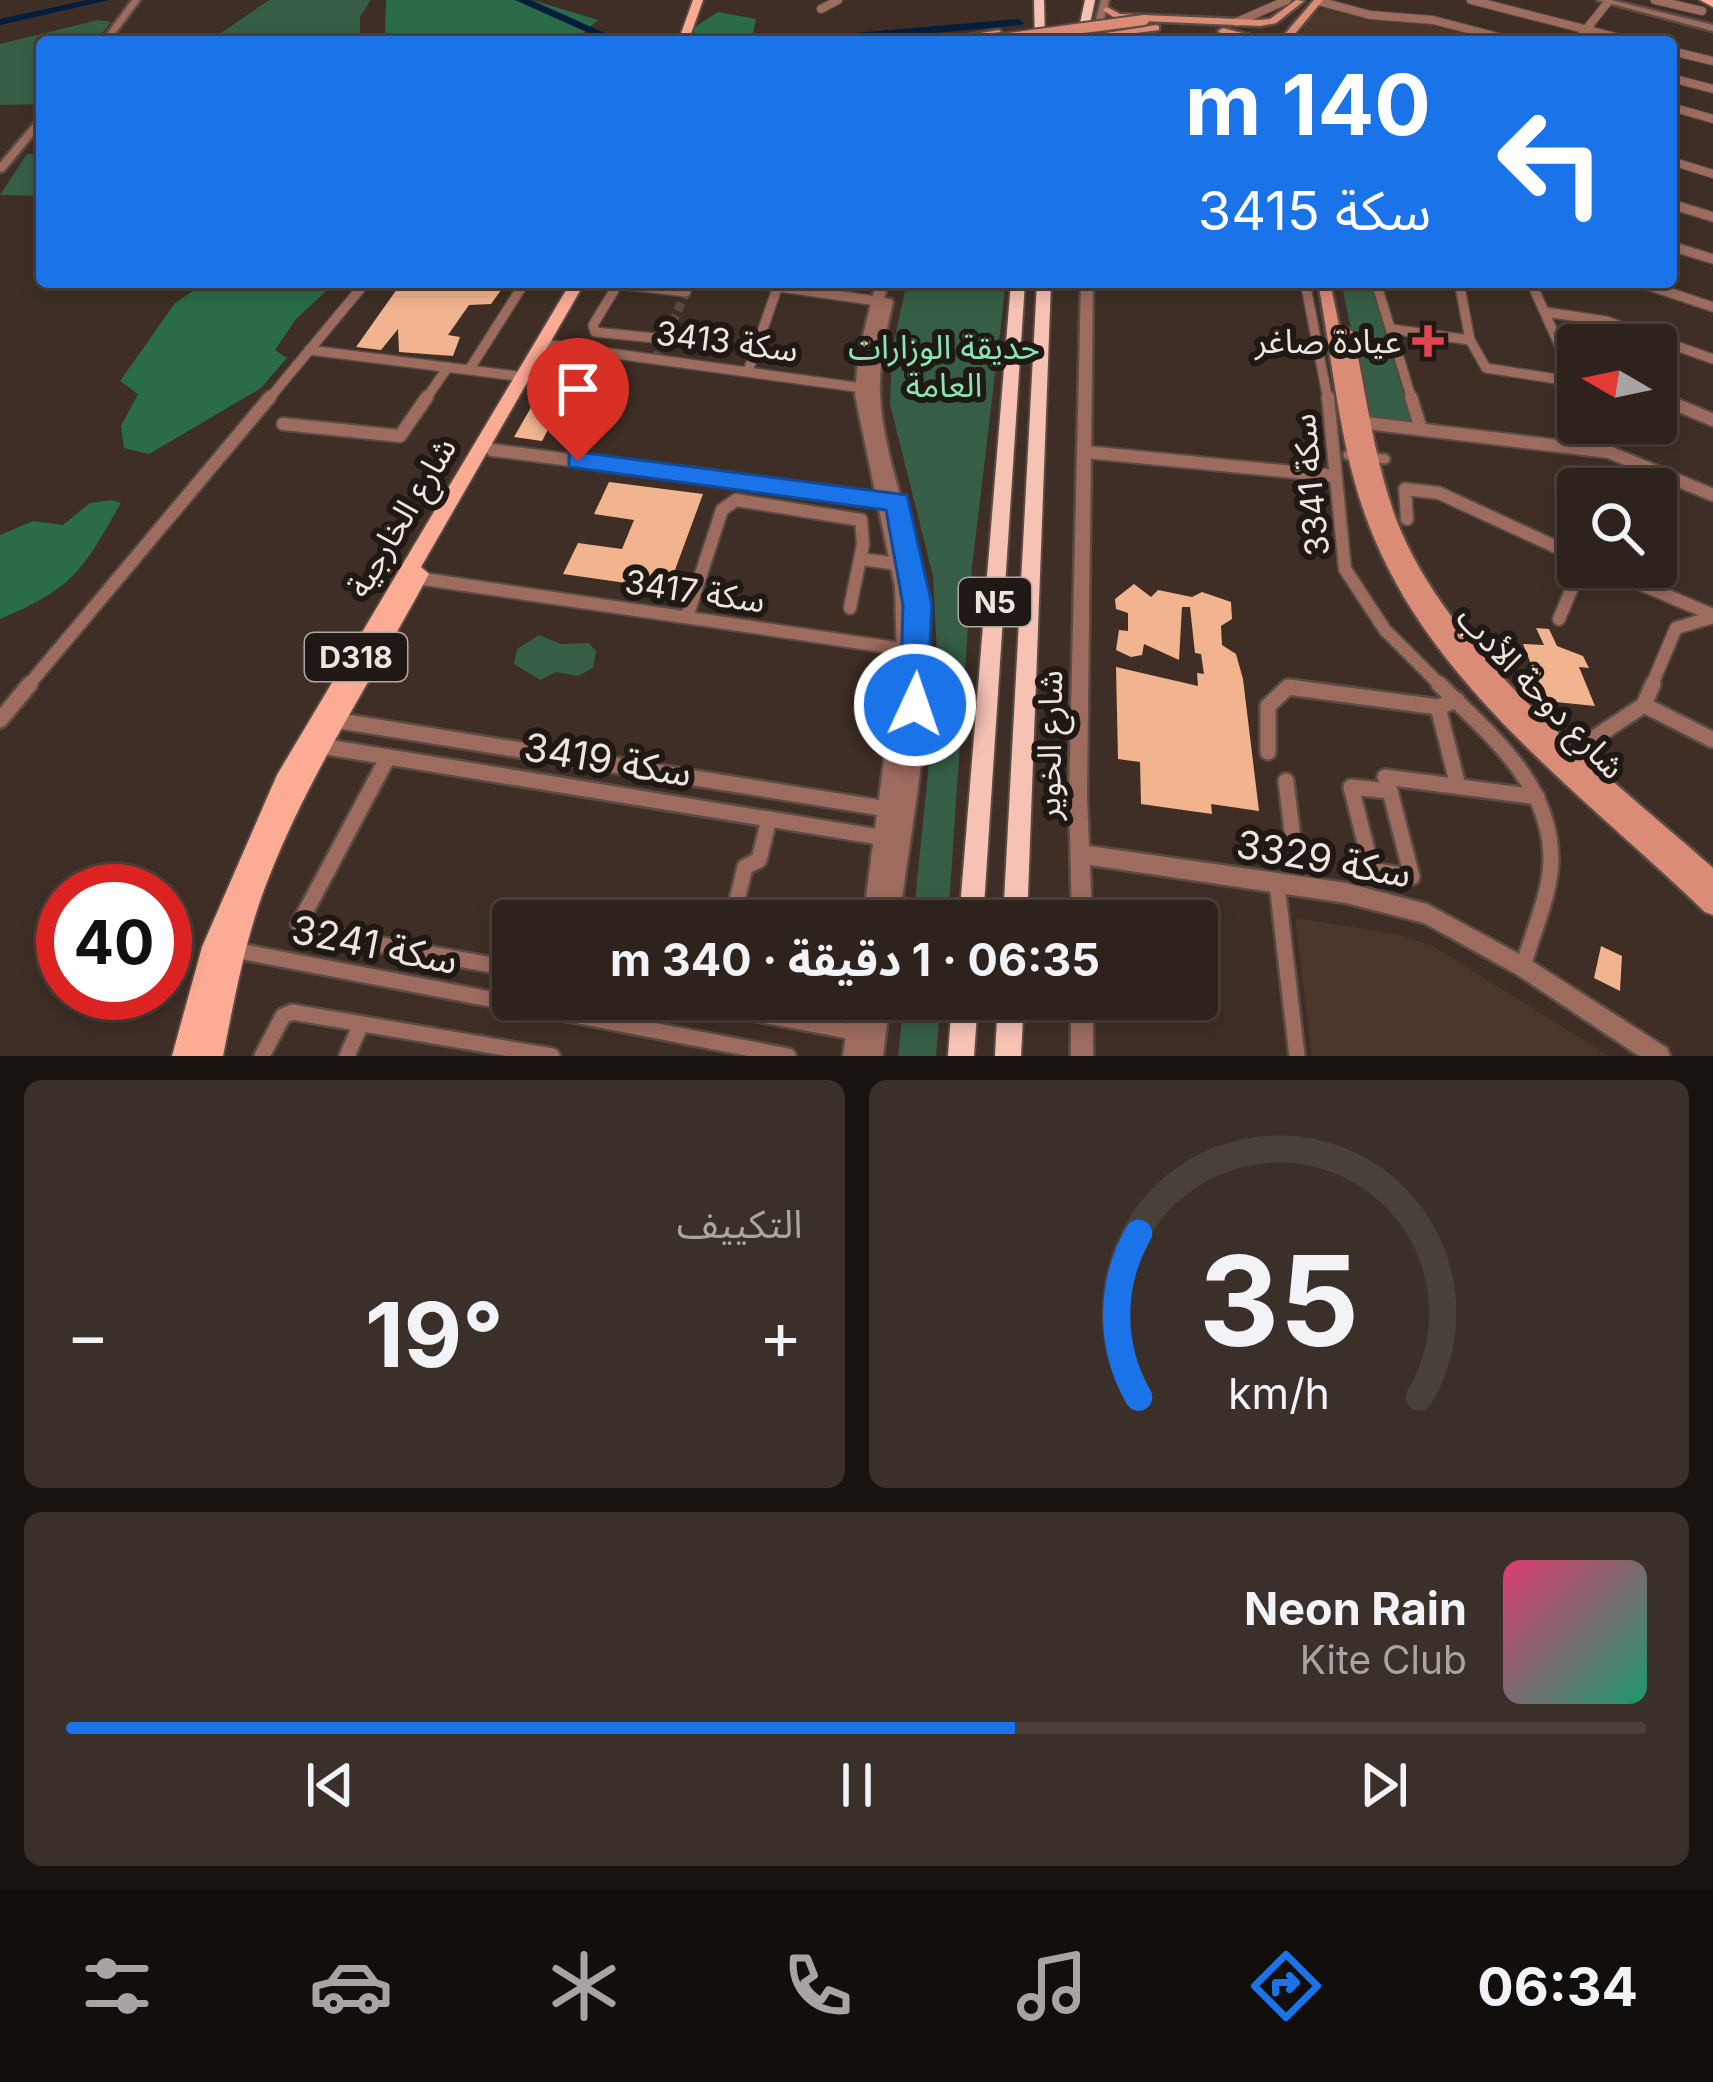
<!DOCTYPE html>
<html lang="ar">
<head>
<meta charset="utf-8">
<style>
  body { margin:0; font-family:Inter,"Noto Sans Arabic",sans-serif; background:#3a2f29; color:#f1f3f6; direction:rtl; height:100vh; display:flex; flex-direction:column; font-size:45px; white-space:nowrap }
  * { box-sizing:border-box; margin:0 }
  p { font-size:39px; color:#a7a4a3 }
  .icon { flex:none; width:66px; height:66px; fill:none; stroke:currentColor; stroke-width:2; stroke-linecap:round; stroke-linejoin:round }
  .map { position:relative; height:1056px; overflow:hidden; direction:ltr }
  .sheet { display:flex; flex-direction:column; gap:24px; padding:24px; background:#19130f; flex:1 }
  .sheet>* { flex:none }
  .guide { position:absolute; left:36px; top:36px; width:1641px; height:252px; border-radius:12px; box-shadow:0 6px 18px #0003,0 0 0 3px #493f3b; direction:rtl; background:#1a73e8; color:#fff; overflow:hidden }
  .needle { width:78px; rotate:279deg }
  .controls { position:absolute; left:1557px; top:324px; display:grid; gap:24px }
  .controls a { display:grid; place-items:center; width:120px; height:120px; border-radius:12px; background:#2e221c; box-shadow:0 6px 18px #0003,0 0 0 3px #493f3b; font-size:60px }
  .speed { position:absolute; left:36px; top:864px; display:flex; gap:24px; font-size:60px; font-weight:700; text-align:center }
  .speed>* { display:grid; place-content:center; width:156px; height:156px; border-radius:50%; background:#2e221c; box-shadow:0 6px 18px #0003,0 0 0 3px #493f3b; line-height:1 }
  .speed .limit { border:18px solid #d22; background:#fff; color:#111 }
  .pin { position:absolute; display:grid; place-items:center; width:102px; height:102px; color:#fff; margin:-123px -51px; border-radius:50% 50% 50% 0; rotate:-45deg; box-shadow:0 0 12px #0007 }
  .pin .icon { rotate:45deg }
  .me { position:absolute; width:132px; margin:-66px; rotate:3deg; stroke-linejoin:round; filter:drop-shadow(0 0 9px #0008) }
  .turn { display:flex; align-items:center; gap:42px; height:252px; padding:0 48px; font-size:54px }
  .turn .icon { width:156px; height:156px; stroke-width:2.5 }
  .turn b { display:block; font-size:84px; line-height:102px }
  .big { font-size:90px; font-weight:700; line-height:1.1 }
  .sheet .widget { flex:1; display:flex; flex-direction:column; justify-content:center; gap:18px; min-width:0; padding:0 42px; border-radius:18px; background:#3a2f29 }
  .sheet .dial { align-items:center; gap:0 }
  .dial svg { height:312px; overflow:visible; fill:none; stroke:#493f3b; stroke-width:7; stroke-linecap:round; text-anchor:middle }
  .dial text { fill:#f1f3f6; stroke:none }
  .song { display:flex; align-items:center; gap:36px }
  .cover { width:144px; height:144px; border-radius:18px; background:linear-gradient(135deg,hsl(340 70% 55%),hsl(160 70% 35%)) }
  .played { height:12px; border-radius:6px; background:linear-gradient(90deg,#1a73e8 60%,#493f3b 60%) }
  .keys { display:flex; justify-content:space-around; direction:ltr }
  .heat { display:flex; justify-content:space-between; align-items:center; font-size:66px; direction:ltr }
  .sheet .tiles { flex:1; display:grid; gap:24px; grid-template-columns:1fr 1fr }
  .widget:last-child { grid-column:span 2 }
  .trip { position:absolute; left:492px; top:900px; width:726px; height:120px; border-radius:12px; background:#2e221c; box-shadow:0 6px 18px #0003,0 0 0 3px #493f3b; font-weight:700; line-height:120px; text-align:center; direction:rtl }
  .tab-bar { display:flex; height:192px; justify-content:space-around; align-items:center; background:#120e0b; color:#a7a4a3 }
  .tab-bar .icon { width:84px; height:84px }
  .tab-bar .on { color:#1a73e8 }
  .tab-bar b { font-size:54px; color:#f1f3f6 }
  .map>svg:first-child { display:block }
  .built { fill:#4c3629 }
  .green { fill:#365e47 }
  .forest { fill:#2a6c4a }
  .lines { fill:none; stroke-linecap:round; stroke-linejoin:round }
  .river { fill:#031d3d; fill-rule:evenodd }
  .building { fill:#f2b48f }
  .minor-tunnel { stroke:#594941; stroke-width:9; stroke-dasharray:9 4.5; stroke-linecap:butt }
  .pedestrian-casing { stroke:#5a4b43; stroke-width:14 }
  .minor-far3-casing { stroke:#5a4b43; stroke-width:10 }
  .minor-far2-casing { stroke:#5a4b43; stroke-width:12 }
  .minor-far1-casing { stroke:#5a4b43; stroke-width:16 }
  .minor-casing { stroke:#5a4b43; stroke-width:20 }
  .tertiary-casing { stroke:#5a4b43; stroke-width:5 }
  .secondary-casing { stroke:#5a4b43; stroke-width:5 }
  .primary-casing { stroke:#5a4b43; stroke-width:4 }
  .trunk-casing { stroke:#5a4b43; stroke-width:4 }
  .pedestrian { stroke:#9d6c5f; stroke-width:9 }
  .minor-far3 { stroke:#9d6c5f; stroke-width:8 }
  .minor-far2 { stroke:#9d6c5f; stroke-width:9 }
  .minor-far1 { stroke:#9d6c5f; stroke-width:12 }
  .minor { stroke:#9d6c5f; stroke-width:15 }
  .tertiary { fill:#9d6c5f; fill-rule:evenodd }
  .secondary { fill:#da8c77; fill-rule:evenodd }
  .primary { fill:#fcab95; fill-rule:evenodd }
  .trunk { fill:#f6c2b4; fill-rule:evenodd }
  .secondary-bridge-casing { stroke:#5a4b43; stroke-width:14; stroke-linecap:butt }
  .secondary-bridge { stroke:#da8c77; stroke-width:10 }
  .route { fill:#1a73e8; stroke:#114b97; stroke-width:3 }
  .health-dot { fill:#e0444e; stroke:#1f1814; stroke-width:4.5 }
  .labels { text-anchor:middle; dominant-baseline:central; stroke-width:12; stroke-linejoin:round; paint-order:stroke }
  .shield { fill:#1f1814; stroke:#b1a7a1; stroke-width:3 }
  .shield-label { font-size:30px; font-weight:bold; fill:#efe4de }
  .street-label { font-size:33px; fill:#efe4de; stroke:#1f1814 }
  .poi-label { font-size:33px; fill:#efe4de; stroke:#1f1814; text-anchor:end }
  .park-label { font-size:33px; fill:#88e6b1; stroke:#1f1814 }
  .near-street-label { font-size:39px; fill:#efe4de; stroke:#1f1814 }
</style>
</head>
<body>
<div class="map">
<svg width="1713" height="1056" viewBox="0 0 1713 1056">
  <rect width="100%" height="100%" fill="#3e2e25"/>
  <g class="built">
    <path d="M1324,8L1440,25L1462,31L1476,42H1296L1310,18Z"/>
    <path d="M1295,918L1396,934L1433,946L1609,1056H1312Z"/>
  </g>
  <g class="green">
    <path d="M269,0H370V1L360,17V38L353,42L218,35Z"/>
    <path d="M98,20L111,22L95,42H42V104L0,105V44Z"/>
    <path d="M27,154H42V196L0,195Z"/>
    <path d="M907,282H1006L972,567L948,921H913L938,674L933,576L890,404L892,351Z"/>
    <path d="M1341,282H1370L1411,418L1406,424L1370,417Z"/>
    <path d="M539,635L561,644L589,643L596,651L593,668L578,676L556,672L540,680L514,664L517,649Z"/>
    <path d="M904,999H941L936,1056H898Z"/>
  </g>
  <g class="forest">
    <path d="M386,0H532L598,20L573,42H399L385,36Z"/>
    <path d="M718,12L756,19L752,37L715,41L689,31Z"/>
    <path d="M206,282H336L296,319L275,350L287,358L261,388L149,454L124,448L121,426L138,394L120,381L175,303Z"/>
    <path d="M112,500L121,503C82,571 74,588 0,619V535L33,521L63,525L90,503Z"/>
  </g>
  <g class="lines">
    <g class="river">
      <path d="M87,0H109L0,25V19Z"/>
      <path d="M515,0H531L625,42H609Z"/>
      <path d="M1018,19L1024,23L1022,25L838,42H790L796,38Z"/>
    </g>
  </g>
  <g class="building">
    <path d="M402,282H501L504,286L491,304L469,305L448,335L460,337L453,356L399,352L398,329L381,350L356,347Z"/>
    <path d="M557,362L583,365L542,441L514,437Z"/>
    <path d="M609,482L703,494L668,589L563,574L578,543L622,549L634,520L594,514Z"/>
    <path d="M1134,584L1151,597L1158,590L1192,597L1202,592L1231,602L1232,619L1221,626L1222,645L1236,654L1243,679L1259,811L1211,804L1212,814L1141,804L1140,762L1118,759L1116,667L1198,686L1197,673L1204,674L1201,654L1195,653L1190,607H1182L1179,660L1144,644L1142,655L1131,657L1116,650L1119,630L1128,631V613L1116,609L1115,599Z"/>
    <path d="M1536,628L1549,629L1557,646L1583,656L1589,668L1579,667L1595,706L1546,701L1523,644L1544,645Z"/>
    <path d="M1601,946L1622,956L1620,991L1594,978Z"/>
  </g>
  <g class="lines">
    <path class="minor-tunnel" d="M655,360L691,282"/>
    <defs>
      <path id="pedestrian" d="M1348,455L1385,459"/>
      <g id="minor-far3">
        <path d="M1471,0L1635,42"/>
        <path d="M1655,0L1702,11"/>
        <path d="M1318,1L1370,15L1433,20L1517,42"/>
        <path d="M821,9L838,0"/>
        <path d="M1237,22L1287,0"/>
        <path d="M1576,42L1608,2"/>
        <path d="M1671,51L1713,61"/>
        <path d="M1671,78L1713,89"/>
        <path d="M1671,107L1713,119"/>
        <path d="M1671,161L1713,174"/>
      </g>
      <g id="minor-far2">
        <path d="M1671,204L1713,217"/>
        <path d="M1671,246L1713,259"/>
        <path d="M744,282L884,302"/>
        <path d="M1305,282L1328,400"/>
        <path d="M1376,282L1412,400"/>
        <path d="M1459,282L1470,340"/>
        <path d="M1531,282L1577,385"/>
        <path d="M1638,282L1713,307"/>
        <path d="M1545,312L1606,321L1713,359"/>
        <path d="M1391,329L1470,340L1486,368L1576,382"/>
        <path d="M665,339L595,332L593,325L618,284L686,292"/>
        <path d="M551,345L870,389"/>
        <path d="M309,350L533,378"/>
        <path d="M469,370L525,282"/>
        <path d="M748,371L778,286"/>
        <path d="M1656,396L1665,400"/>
        <path d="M268,400L366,282"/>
        <path d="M425,400L448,367"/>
      </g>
      <g id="minor-far1">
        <path d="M1328,397L1345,569L1385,630L1442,687"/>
        <path d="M1411,397L1421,429"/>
        <path d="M1658,397L1713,420"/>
        <path d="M1366,423L1609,452L1713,495"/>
        <path d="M1595,423L1609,452"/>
        <path d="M283,424L400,436L427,397"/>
        <path d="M492,450L890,501"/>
        <path d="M1086,452L1335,476"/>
        <path d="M1407,519L1405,489L1439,493L1578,557"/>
        <path d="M861,559L905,565"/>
        <path d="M1600,567L1713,615"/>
        <path d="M417,578L909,650"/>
        <path d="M687,617L722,510L736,500L861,520L863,544L850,608"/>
        <path d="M1559,619L1581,567"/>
        <path d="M27,687L270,397"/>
        <path d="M1651,687L1676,628L1710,618"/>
      </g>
      <g id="minor">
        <path d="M1439,684C1490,735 1550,782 1551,859C1551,893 1532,934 1523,967"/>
        <path d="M1644,705L1653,684"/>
        <path d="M1644,705L1713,740"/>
        <path d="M1438,707L1458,786"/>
        <path d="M0,720L30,684"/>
        <path d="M334,720L894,810"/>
        <path d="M321,746L885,838"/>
        <path d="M1268,752V706L1288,687L1438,707L1457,700"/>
        <path d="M1573,752L1644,705"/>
        <path d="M388,757L299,924L305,931L513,969"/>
        <path d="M1385,777L1537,797"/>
        <path d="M1286,781L1292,831"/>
        <path d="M1351,787L1390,791L1412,877L1372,870Z"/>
        <path d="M1277,884L1297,1056"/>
        <path d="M732,921L745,867L759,860L769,819"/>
        <path d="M234,950L788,1056"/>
        <path d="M679,999L858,1033"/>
        <path d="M262,1056L283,1016L292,1012L552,1056"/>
        <path d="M347,1056L361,1024"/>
      </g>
      <g id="tertiary">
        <path d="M132,0H140L109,42H101Z"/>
        <path d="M1101,0H1109L1098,42H1090Z"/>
        <path d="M1597,0H1611L1713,25V31Z"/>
        <path d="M42,116V125L4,171L0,172V163L39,117Z"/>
        <path d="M876,282H888L884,299H891L893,302C886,332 879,362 880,393C883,467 920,535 926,609C935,713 912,819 899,921H863L897,660L895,587L855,395L858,357Z"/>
        <path d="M1081,282H1093L1087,796L1089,846L1346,883L1427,904L1530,960L1667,1048L1670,1056H1639L1516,974L1424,923L1346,903L1090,865L1092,921H1072L1069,796Z"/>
        <path d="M851,999H890L883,1056H843Z"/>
        <rect x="1071" y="999" width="22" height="57"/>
      </g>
      <g id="secondary">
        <path d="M1296,0L1304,1L1276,23L1260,26L1118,20L1103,10L1107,7L1120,14L1260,20L1270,19Z"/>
        <path d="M1314,0H1323L1288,42H1278Z"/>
        <path d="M1156,25L1159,26V30L1098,38L1093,35Z"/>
        <path d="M1223,28L1268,40L1270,42H1254L1220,33L1218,31Z"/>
        <path d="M999,30L1012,42H1002L997,36L952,42H926Z"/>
        <path d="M1318,282H1330L1340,330L1346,328L1353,332C1366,394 1374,459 1396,519C1449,657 1605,772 1713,868V915L1705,912C1589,800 1439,692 1375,540C1340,459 1334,367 1318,282Z"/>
      </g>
      <g id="primary">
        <path d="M693,0H703L688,42H678Z"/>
        <path d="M1700,0H1713V7Z"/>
        <path d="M571,282H585L421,567L429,574C375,675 311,770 269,877C246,934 235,996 223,1056H172L202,947L277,775Z"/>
      </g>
      <g id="trunk">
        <path d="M1034,0H1044L1045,42H1035Z"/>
        <path d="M1085,0H1095L1086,42H1076Z"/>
        <path d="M1011,282H1025L983,921H959Z"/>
        <path d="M1037,282H1051L1027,921H1003Z"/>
        <path d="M952,999H978L974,1056H948Z"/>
        <path d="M998,999H1024L1021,1056H995Z"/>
      </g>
    </defs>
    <use href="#pedestrian" class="pedestrian-casing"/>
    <use href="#minor-far3" class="minor-far3-casing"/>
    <use href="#minor-far2" class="minor-far2-casing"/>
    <use href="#minor-far1" class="minor-far1-casing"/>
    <use href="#minor" class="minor-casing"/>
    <use href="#tertiary" class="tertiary-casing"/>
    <use href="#secondary" class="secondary-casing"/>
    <use href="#primary" class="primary-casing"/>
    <use href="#trunk" class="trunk-casing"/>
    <use href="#pedestrian" class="pedestrian"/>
    <use href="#minor-far3" class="minor-far3"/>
    <use href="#minor-far2" class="minor-far2"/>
    <use href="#minor-far1" class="minor-far1"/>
    <use href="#minor" class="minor"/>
    <use href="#tertiary" class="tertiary"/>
    <use href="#secondary" class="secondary"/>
    <use href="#primary" class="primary"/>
    <use href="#trunk" class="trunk"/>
    <defs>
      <path id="secondary-bridge" d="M994,40L1144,20"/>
    </defs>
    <use href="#secondary-bridge" class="secondary-bridge-casing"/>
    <use href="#secondary-bridge" class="secondary-bridge"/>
  </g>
  <path class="route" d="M578,452L907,495L932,605L926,715H904L900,705L903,605L886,510L569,467V454Z"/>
  <path class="health-dot" d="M1422 323h12v12h12v12h-12v12h-12v-12h-12v-12h12z"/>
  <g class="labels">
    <g class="shield">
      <rect x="959" y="578" width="72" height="48" rx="9"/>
      <rect x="305" y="633" width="102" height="48" rx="9"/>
    </g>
    <g class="shield-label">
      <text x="995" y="602">N5</text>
      <text x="356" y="657">D318</text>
    </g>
    <g class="street-label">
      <text transform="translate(727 341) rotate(7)">سكة 3413</text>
      <text transform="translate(1310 485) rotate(-96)">سكة 3341</text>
      <text transform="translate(401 517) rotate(-59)">شارع الخارجية</text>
      <text transform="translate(695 591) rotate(8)">سكة 3417</text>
      <text transform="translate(1541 692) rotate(46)">شارع دوحة الأدب</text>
      <text transform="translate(1049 745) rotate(-89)">شارع الخوير</text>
    </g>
    <g class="poi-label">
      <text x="1401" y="341">عيادة صاغر</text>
    </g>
    <g class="park-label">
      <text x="944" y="347">حديقة الوزارات<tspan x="944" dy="38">العامة</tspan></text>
    </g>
    <g class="near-street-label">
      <text transform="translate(608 759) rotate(9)">سكة 3419</text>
      <text transform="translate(1324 858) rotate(10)">سكة 3329</text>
      <text transform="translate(375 944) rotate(11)">سكة 3241</text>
    </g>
  </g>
</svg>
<div class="controls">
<a><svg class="needle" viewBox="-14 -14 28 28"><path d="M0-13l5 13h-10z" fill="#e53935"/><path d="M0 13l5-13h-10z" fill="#a7a4a3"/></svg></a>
<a><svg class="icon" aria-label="search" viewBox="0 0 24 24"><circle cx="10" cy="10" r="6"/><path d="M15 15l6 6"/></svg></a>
</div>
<div class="speed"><div class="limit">40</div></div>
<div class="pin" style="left:578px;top:461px;background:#d93025"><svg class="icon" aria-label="arrive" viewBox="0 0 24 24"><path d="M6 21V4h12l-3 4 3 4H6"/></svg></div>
<svg class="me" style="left:915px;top:705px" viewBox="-20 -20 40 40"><circle r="17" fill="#1a73e8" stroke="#fff" stroke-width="3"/><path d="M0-11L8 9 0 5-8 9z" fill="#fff"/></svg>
<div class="trip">06:35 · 1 دقيقة · 340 m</div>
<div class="guide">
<div class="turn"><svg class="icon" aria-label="left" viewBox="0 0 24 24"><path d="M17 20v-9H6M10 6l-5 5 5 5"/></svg><div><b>140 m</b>سكة 3415</div></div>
</div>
</div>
<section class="sheet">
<div class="tiles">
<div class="widget dial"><svg viewBox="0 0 100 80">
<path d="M14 69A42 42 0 1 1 86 69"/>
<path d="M14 69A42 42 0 0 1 14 27" stroke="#1a73e8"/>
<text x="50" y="56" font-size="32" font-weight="700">35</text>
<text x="50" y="72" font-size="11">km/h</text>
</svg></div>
<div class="widget"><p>التكييف</p>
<div class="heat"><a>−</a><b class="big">19°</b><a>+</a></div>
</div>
<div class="widget">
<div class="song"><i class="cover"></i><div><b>Neon Rain</b><p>Kite Club</p></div></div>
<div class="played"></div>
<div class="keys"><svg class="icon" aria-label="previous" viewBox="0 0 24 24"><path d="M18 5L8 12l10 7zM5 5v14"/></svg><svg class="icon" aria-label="pause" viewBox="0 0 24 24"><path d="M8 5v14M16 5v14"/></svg><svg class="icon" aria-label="next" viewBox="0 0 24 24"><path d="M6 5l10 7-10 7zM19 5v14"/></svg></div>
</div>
</div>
</section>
<nav class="tab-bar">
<b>06:34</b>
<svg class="icon on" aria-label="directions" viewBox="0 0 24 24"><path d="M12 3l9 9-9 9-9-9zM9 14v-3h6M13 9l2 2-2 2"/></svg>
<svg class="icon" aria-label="music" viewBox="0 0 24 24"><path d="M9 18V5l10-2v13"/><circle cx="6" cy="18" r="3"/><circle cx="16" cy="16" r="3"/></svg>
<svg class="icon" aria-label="phone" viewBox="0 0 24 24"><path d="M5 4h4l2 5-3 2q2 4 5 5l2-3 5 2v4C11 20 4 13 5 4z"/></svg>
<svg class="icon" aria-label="climate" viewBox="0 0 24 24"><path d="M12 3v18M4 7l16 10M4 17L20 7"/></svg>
<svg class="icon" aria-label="car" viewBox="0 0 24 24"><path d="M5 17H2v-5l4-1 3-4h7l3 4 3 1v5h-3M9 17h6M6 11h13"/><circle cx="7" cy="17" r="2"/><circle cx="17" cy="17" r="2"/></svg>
<svg class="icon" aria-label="filters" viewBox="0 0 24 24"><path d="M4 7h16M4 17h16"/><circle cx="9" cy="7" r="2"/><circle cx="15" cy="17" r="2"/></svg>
</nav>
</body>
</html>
